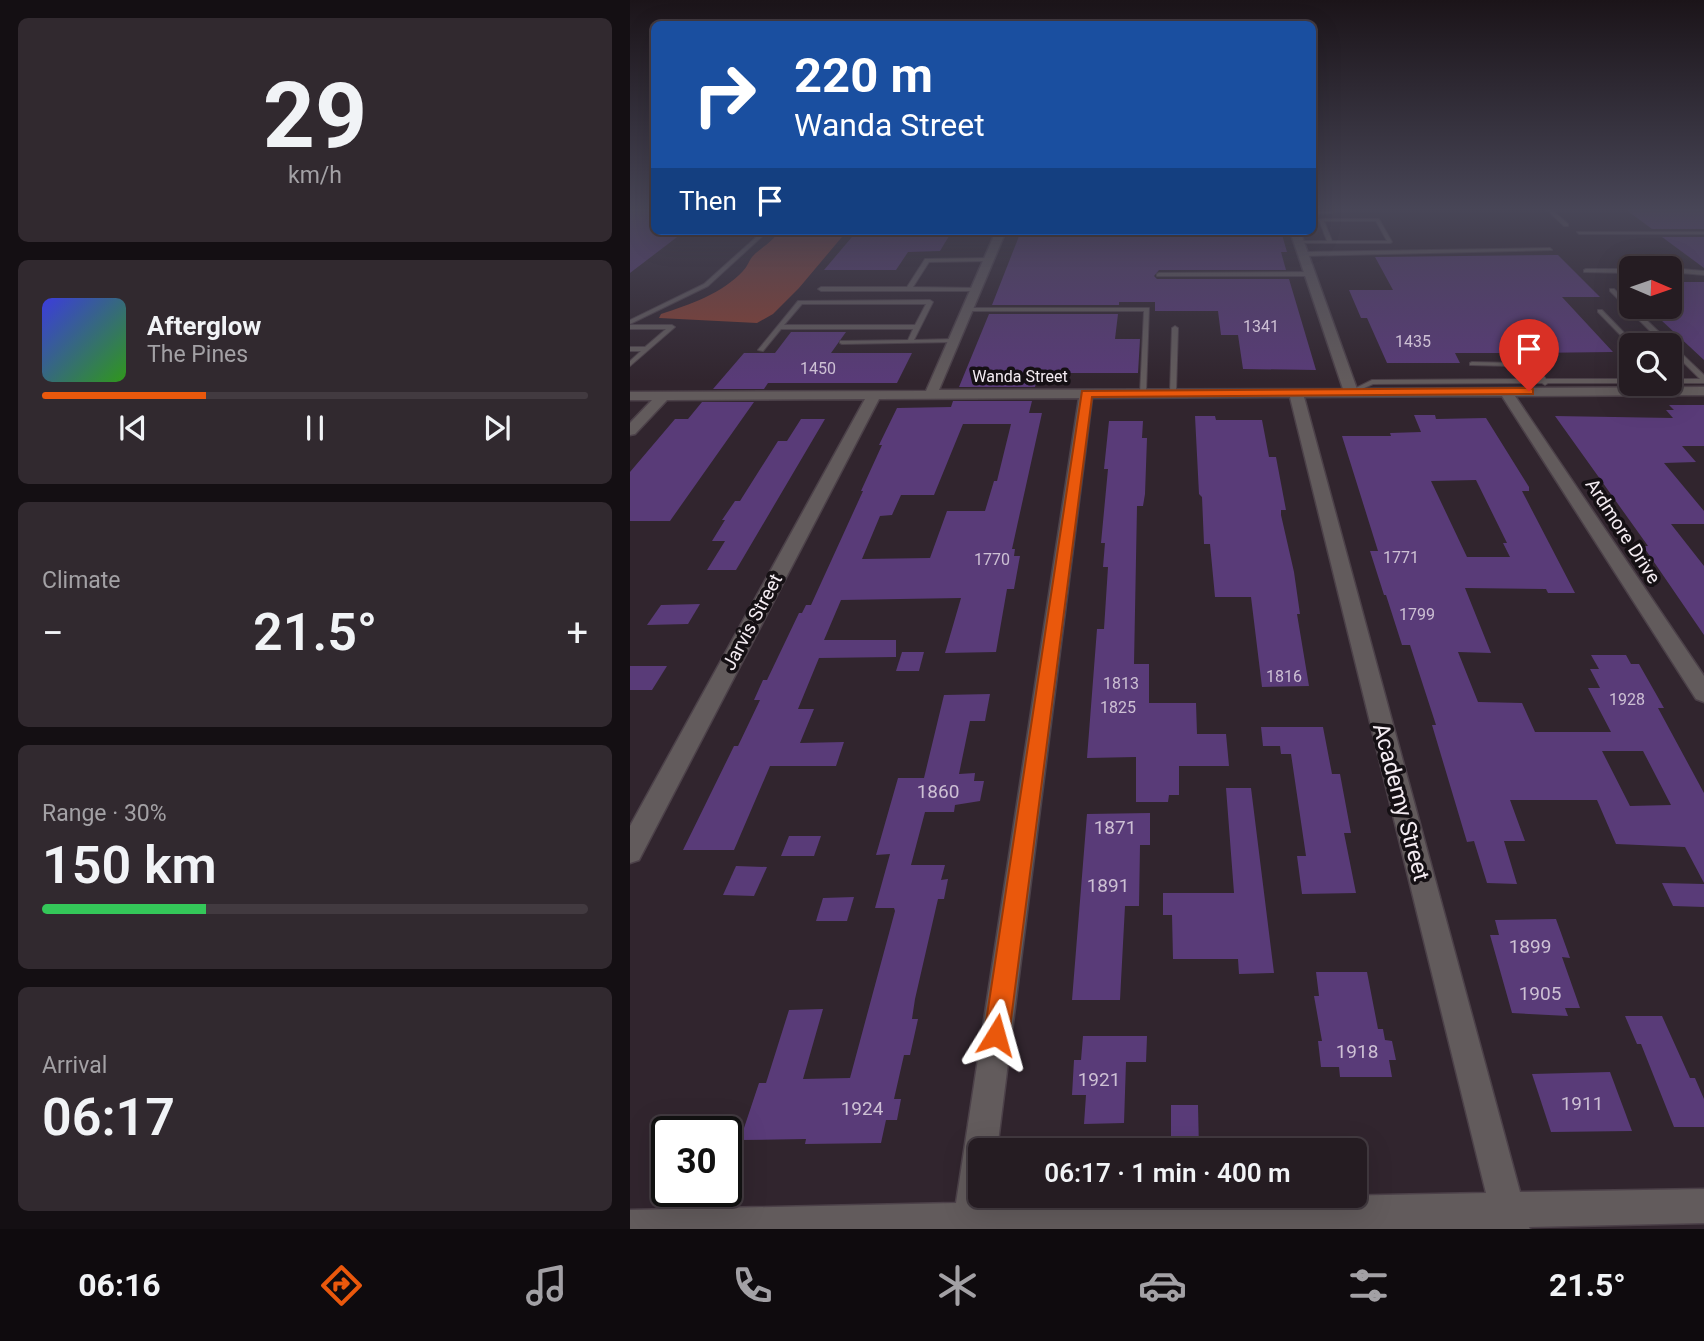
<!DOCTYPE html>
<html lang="en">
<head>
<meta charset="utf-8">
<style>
  body { margin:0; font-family:Roboto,sans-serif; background:#31292f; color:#f1f3f6; height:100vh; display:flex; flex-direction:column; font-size:26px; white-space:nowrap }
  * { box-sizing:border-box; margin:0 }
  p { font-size:23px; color:#a3a1a5 }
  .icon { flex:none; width:38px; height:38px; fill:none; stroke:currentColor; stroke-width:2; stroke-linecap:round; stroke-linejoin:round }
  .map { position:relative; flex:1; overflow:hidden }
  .side { display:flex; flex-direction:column; gap:18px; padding:18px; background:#140f13; width:630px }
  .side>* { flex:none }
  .hud { position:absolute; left:21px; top:21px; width:665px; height:214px; border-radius:10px; box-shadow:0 7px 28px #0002,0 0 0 2px #423a40; background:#1a4fa0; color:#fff; overflow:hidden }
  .needle { width:46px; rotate:92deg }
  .tools { position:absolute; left:989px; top:256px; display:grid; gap:14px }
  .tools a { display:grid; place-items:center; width:63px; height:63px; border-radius:10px; background:#251c22; box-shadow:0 7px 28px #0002,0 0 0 2px #423a40; font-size:35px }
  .speed { position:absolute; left:21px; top:1116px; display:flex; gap:14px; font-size:35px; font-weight:700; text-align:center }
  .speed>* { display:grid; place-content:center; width:91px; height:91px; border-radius:50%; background:#251c22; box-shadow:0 7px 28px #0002,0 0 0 2px #423a40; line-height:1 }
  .speed .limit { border:4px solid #111; border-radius:10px; background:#fff; color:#111 }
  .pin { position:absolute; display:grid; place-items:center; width:60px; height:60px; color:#fff; margin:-72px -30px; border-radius:50% 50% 50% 0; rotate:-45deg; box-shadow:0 0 7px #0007 }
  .pin .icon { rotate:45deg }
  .me { position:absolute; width:77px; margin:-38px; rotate:8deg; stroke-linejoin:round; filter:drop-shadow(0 0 5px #0008) }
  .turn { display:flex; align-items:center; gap:24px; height:147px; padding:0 28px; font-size:32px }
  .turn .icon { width:91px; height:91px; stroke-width:2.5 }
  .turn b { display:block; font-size:49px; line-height:60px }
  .then { display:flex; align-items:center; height:66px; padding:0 28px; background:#0003; gap:14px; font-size:26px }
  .big { font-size:52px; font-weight:600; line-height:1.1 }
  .side .tile { flex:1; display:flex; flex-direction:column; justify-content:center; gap:10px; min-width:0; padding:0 24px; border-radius:10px; background:#31292f }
  .side .dial { align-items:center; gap:0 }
  .dial b { font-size:91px; line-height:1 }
  .song { display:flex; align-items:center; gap:21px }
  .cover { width:84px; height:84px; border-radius:10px; background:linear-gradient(135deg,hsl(240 70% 55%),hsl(110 70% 35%)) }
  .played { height:7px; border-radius:4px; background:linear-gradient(90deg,#ea580c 30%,#423a40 30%) }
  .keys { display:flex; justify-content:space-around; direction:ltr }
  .heat { display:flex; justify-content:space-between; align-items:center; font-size:38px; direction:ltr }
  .charge { height:10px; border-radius:5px; background:linear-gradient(90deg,#34c759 30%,#423a40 0) }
  .trip { position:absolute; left:338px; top:1138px; width:399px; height:70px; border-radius:10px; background:#251c22; box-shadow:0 7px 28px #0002,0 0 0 2px #423a40; font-weight:600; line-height:70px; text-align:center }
  .tabs { display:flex; height:112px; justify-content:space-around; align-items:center; background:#0f0b0e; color:#a3a1a5 }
  .tabs .icon { width:49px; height:49px }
  .tabs .current { color:#ea580c }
  .tabs b { font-size:32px; color:#f1f3f6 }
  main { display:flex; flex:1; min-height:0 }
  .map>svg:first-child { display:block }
  .forest { fill:#894133 }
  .building { fill:#593b78; fill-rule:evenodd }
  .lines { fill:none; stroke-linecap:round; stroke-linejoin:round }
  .lane-casing { stroke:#4c4149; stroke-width:2 }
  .street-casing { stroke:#4c4149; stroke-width:3 }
  .lane { fill:#625b5c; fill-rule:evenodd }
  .street { fill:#625b5c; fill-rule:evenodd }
  .route { fill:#ea580c; stroke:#983908; stroke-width:2 }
  .labels { text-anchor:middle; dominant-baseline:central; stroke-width:7; stroke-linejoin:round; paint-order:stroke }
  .number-label { font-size:16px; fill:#cdc0d4 }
  .far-street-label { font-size:16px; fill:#f4ecf2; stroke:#151014 }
  .street-label { font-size:19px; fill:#f4ecf2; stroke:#151014 }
  .near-number-label { font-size:19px; fill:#cdc0d4 }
  .near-street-label { font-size:23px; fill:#f4ecf2; stroke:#151014 }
</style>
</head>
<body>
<main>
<section class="side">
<div class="tile dial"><b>29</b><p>km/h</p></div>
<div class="tile">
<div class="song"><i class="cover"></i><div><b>Afterglow</b><p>The Pines</p></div></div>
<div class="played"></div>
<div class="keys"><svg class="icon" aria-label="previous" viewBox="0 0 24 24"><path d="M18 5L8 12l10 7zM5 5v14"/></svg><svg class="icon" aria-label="pause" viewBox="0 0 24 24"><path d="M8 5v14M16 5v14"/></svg><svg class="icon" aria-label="next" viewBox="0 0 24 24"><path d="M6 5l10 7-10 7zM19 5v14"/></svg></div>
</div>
<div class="tile"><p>Climate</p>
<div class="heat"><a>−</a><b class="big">21.5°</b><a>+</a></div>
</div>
<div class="tile"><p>Range · 30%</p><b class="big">150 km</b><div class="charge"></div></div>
<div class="tile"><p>Arrival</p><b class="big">06:17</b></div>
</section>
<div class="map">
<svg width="1074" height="1229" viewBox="0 0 1074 1229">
  <rect width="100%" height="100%" fill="#31252e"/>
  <path class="forest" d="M149,231H217L169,288L143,314L127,323L29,318L31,314C59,305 93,293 113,271C117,267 119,261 122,257C131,247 142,243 149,231Z"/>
  <g class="building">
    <path d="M0,209H24V231H55L0,273Z"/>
    <path d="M995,209H1074V229H1022Z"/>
    <path d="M227,231H322L310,251L278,252L266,270H194Z"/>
    <path d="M391,231H651L657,252H651L656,270H529L524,276L527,279H659L686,370L613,369L608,335H591L588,311H525V302H489V305H362Z"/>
    <path d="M1032,237H1074V268Z"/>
    <path d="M928,255L970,297H932L983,352L899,353L887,340L880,344L886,353H825L830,363H757L737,318H731L719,290H763L745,257Z"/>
    <path d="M1040,282H1074V360L1016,306H1040Z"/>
    <path d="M359,314H488L485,339H510L508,373H408L405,387H329Z"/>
    <path d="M161,332H216L201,353H282L267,383H138L134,389H83L114,353H145Z"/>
    <path d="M323,401H402L399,413H412L382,549H385L384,556H390L384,589H377L366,652L315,653L331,598L211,600L194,640H266V657L189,658L168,709H184L170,743L214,742L206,766H140L104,850H53L104,746H108L130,700H124L133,680H137L169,613H172L176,605H181L233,491H231L252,445H249L267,408L321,407ZM333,424H381L367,481H364L355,511H317L300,558L232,559L250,516L262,515L271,495H304Z"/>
    <path d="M72,402H124L40,521H0V472L45,419H58Z"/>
    <path d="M1039,405H1074V446H1052L1066,462L1034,463L1074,511V524H1041L1074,566V635L1013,546H1018L925,416L1043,418L1036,410H1044Z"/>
    <path d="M784,415H805L806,419L856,418L899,487V491H892L945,593H918L916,589L835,588L861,653L828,652L848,702L892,703L905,732H981L958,688H970L960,669H969L961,655H996L1001,664H1009L1034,708H1028L1074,793V883L1055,847L986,844L967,800H880L895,841H874L887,884L857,883L844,841L837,842L802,725H806L780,645H772L756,595H754L740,551H748L712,436H761L760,433L791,432ZM846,480L877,543H873L880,557H837L801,481ZM972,751H1013L1041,805L1000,806Z"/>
    <path d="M565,416H585L586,420H632L639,457H646L656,510H651V515L664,572L670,614H667L679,686L632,687L621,597H585L580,544H574L572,497L569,494Z"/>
    <path d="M171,419H195L106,570H77L95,541H82L95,520H92L105,501H110L148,441H157Z"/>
    <path d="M479,421H513L512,438H517L515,494L513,506H507L504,664H519V703H566L567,734H596L599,766H549V795H539L538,802H506V757L457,758L467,629H474L478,567H473L475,543H471L478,469H474Z"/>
    <path d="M70,604L58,624L17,625L31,605Z"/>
    <path d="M272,652H294L289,671H266Z"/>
    <path d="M0,666H37L22,690H0Z"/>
    <path d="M360,694L355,721H340L329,774L345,773L344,781H354L350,801L325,805L324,812H295L281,865H315L311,880L318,879L314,899H308L285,999L282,1019H288L280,1055H274L264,1099H271L267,1120H256L251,1143L175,1144L176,1139L110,1140L129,1083H136L159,1010L193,1009L173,1079L220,1078L265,911L264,908H245L260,854L246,855L268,778H294L314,695Z"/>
    <path d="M631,727H693L702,774H710L721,833H714L726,893L672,894L667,856H676L661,754H651L650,746H633Z"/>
    <path d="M596,788H621L644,973L609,974L608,959H543L542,915H533V893H604Z"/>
    <path d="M520,813V845H510L509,906H495L490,1000H442L457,814Z"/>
    <path d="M159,836H191L184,856H151Z"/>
    <path d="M106,866L137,867L124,896L93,895Z"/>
    <path d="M1032,883L1074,884V907L1043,906Z"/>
    <path d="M224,897L217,921H186L193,898Z"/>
    <path d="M926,919L940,958L932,957L950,1008H935L938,1016L882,1013L860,935H869L865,920Z"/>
    <path d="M686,972H737L748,1029H753L755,1040L762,1041L766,1060H759L762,1077H710L709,1067H691L688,1041H692L684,996H689Z"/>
    <path d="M995,1016H1032L1060,1078H1065L1074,1099V1127H1044L1011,1044H1007Z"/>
    <path d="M453,1036H517L516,1062H496L494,1123L454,1124L456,1095H442L444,1060H451Z"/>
    <path d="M980,1072L1002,1131L921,1132L902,1074Z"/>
    <path d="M541,1105H568L569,1150H541Z"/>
  </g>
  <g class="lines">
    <defs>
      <g id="lane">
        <path d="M916,209H921L938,224V226H934Z"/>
        <path d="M682,212H700L702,213L682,214Z"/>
        <path d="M691,219H749L762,242L760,243H667L669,241H697L689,220ZM694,221H746L757,241H702Z"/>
        <path d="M133,231H138L78,286L0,324V320L74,284Z"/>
        <path d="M947,232H1074V234H949Z"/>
        <path d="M920,248L922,250L673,256L670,254L673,252Z"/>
        <path d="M359,258L361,259V261L299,262L283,287L348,288L349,289L346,291H191L188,289L191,287H277L295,259Z"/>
        <path d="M1040,268L1074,271V275L1040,272Z"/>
        <path d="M956,269H1001V273L954,272V270Z"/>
        <path d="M529,273L680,272L683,274L680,276H527V274Z"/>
        <path d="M980,289H984L1074,375V383H1040V379H1070L1040,349V345H1034L980,291Z"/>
        <path d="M300,300L303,302L284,340L323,339L326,341L325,342L212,344L210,343V341L278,340L283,329H151L133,351L128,350L168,301ZM172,304H296L285,325H154Z"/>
        <path d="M337,308H519L516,393L513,395L510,393L514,311H335L334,310Z"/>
        <path d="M968,310H972L1006,345H1001V346L968,312Z"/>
        <path d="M0,325H42L45,327L0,366V361L11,351H0V347H15L36,329H0Z"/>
        <path d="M545,326L548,328L546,393L543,395L540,393L542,328Z"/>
        <path d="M886,342L888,343L916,379H1001V383H918L915,385L912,383L743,384L723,393L718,392L742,380L892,379L882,366L840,365V363L842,362L886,363L899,379H909L883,344Z"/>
      </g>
      <path id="street" d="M366,231H376L309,390L713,389L660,231H670L727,389L1074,387V395L885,396L1074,676V702L1066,699L872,396L674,397L890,1192L1074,1189V1223L899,1227L900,1229H0V1210L326,1203L449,398L249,399L9,860L0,863V826L235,399L37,400L5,434L0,435V423L22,400H0V392L296,391ZM660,397L856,1193L360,1203L361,1195H350V1150H367L462,398Z"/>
    </defs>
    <use href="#lane" class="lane-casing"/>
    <use href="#street" class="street-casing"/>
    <use href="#lane" class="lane"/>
    <use href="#street" class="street"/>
  </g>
  <linearGradient id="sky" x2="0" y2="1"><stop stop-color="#1b1419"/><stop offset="0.55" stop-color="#484657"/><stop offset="1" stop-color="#484657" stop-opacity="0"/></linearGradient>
  <rect width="1074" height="381" fill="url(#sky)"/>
  <path class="route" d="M899,388L903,389V394L462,397L379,1035L375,1043L366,1047L358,1043L354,1035L452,391Z"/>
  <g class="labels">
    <g class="number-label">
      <text x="631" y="326">1341</text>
      <text x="783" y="341">1435</text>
      <text x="188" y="368">1450</text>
      <text x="771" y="557">1771</text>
      <text x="362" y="559">1770</text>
      <text x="787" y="614">1799</text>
      <text x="654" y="676">1816</text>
      <text x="491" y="683">1813</text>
      <text x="997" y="699">1928</text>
      <text x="488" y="707">1825</text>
    </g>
    <g class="far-street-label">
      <text x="390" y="376">Wanda Street</text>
    </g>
    <g class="street-label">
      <text transform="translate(993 531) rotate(57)">Ardmore Drive</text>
      <text transform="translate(122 622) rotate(-62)">Jarvis Street</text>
    </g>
    <g class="near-number-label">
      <text x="308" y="791">1860</text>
      <text x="485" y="827">1871</text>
      <text x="478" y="885">1891</text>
      <text x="900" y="946">1899</text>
      <text x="910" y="993">1905</text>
      <text x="727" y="1051">1918</text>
      <text x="469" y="1079">1921</text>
      <text x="952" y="1103">1911</text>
      <text x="232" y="1108">1924</text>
    </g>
    <g class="near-street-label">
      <text transform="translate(771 802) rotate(75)">Academy Street</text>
    </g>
  </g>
</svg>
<div class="tools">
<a><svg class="needle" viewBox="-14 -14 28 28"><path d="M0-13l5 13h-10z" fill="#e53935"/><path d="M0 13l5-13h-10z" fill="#a3a1a5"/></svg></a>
<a><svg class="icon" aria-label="search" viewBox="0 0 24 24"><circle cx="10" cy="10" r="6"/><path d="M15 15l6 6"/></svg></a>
</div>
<div class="speed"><div class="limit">30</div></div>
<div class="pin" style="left:899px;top:391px;background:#d93025"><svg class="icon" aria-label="arrive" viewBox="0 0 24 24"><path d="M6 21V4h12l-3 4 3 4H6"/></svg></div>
<svg class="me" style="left:366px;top:1035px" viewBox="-20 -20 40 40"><path d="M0-17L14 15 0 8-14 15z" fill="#ea580c" stroke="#fff" stroke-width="4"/></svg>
<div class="trip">06:17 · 1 min · 400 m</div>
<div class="hud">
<div class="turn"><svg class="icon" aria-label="right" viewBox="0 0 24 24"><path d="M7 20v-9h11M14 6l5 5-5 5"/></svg><div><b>220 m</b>Wanda Street</div></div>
<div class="then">Then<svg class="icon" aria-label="arrive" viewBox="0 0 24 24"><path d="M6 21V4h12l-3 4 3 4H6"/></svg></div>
</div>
</div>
</main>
<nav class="tabs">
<b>06:16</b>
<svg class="icon current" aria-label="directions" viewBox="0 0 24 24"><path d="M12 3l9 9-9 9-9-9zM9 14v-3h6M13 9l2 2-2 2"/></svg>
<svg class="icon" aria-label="music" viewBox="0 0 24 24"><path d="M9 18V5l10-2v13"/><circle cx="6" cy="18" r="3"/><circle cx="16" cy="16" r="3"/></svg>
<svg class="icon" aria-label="phone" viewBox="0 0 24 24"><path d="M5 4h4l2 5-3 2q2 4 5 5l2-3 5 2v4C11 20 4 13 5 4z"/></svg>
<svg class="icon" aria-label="climate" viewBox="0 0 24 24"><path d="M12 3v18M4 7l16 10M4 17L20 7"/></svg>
<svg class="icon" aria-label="car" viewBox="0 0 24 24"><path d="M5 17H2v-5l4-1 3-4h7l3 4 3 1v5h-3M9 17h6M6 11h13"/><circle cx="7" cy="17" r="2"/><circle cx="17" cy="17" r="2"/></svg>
<svg class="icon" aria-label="filters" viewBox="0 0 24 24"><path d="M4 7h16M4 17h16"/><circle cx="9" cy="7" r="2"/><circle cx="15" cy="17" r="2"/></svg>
<b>21.5°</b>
</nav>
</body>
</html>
